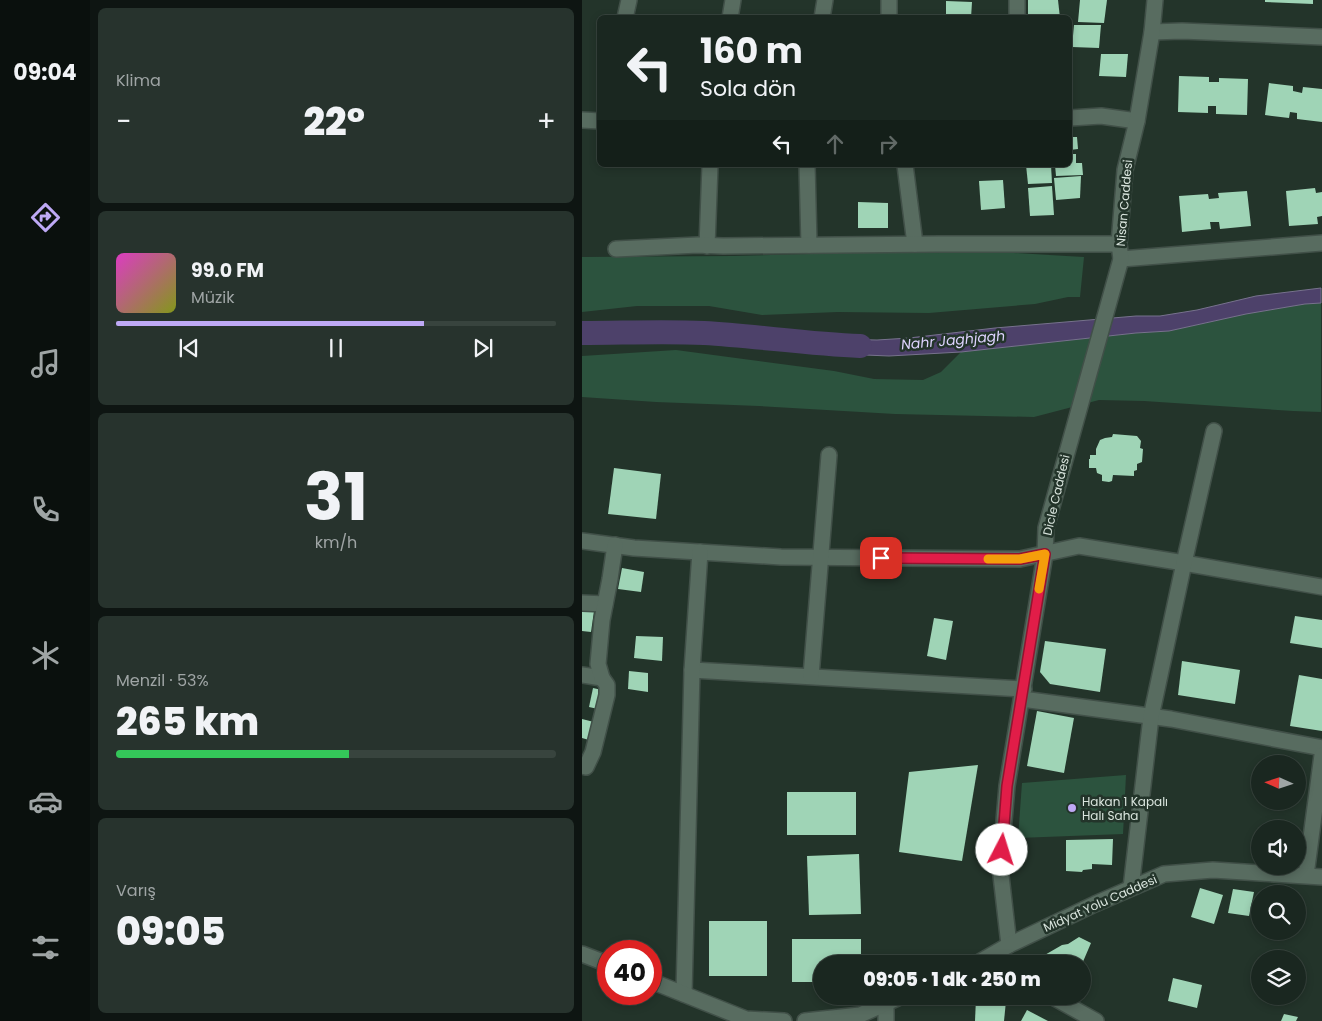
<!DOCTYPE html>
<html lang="tr">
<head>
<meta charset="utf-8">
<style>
  body { margin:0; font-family:Poppins,sans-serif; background:#27332d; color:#f1f3f6; height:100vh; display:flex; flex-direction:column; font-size:19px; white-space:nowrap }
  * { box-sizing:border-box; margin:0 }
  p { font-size:16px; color:#9fa5a5 }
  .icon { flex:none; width:28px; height:28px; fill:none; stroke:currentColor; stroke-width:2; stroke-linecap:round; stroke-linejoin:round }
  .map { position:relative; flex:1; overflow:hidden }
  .sheet { display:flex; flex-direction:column; gap:8px; padding:8px; background:#0e1512; width:492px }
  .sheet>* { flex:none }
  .top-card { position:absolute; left:15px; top:15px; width:475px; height:152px; border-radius:8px; box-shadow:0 2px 8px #0003,0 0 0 1px #38443e; background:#1a2720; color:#f1f3f6; overflow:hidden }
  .needle { width:32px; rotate:273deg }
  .buttons { position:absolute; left:669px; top:755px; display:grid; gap:10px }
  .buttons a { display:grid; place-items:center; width:55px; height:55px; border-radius:50%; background:#1a2720; box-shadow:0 2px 8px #0003,0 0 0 1px #38443e; font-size:25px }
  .speed { position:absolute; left:15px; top:940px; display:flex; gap:10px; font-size:25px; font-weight:700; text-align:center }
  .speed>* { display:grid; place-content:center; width:65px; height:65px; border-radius:50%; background:#1a2720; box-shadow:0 2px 8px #0003,0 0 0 1px #38443e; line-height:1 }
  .speed .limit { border:8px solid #d22; background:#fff; color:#111 }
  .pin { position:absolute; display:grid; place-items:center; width:42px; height:42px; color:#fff; margin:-21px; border-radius:10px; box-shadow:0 2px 8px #0006 }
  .me { position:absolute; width:55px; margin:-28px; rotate:5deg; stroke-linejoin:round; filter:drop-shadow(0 0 4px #0008) }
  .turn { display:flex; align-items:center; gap:18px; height:105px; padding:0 20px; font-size:22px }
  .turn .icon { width:65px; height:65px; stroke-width:2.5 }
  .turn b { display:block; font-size:35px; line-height:42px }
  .lanes { display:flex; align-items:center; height:48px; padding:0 20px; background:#0003; justify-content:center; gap:25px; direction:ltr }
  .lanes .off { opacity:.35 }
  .big { font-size:38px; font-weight:800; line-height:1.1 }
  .sheet .widget { flex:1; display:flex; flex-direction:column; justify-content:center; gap:8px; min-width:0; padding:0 18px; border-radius:8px; background:#27332d }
  .sheet .dial { align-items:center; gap:0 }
  .dial b { font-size:65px; line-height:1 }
  .song { display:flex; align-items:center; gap:15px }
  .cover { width:60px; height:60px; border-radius:8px; background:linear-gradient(135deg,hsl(310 70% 55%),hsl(70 70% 35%)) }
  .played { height:5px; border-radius:2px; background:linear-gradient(90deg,#bea9f5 70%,#38443e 70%) }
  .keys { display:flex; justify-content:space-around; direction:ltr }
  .heat { display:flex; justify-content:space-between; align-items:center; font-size:28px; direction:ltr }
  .charge { height:8px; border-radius:4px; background:linear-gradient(90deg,#34c759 53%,#38443e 0) }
  .trip { position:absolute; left:231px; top:955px; width:278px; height:50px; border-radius:25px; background:#1a2720; box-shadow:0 2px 8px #0003,0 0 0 1px #38443e; font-weight:800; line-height:50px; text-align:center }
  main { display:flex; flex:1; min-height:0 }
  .dock { display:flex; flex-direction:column; width:90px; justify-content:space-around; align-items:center; background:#0a100d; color:#9fa5a5 }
  .dock .icon { width:35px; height:35px }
  .dock .on { color:#bea9f5 }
  .dock b { font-size:22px; color:#f1f3f6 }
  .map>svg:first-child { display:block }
  .green { fill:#2c533e }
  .water { fill:#4d416a; stroke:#77728d }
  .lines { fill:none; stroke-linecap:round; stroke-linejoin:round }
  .river { stroke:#4d416a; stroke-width:24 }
  .building { fill:#9fd4b6 }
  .minor-casing { stroke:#415048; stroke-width:18 }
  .tertiary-casing { stroke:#415048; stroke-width:18 }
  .minor { stroke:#586c60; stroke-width:15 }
  .tertiary { stroke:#586c60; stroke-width:15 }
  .route-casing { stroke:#92132f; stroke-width:12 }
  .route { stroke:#e11d48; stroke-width:9 }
  .slow { stroke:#f59e0b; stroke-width:9 }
  .poi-dot { fill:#bea9f5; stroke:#23342a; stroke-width:2 }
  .labels { text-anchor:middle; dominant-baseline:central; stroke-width:5; stroke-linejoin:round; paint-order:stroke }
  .street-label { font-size:12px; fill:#dae5de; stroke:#23342a }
  .poi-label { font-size:12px; fill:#dae5de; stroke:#23342a; text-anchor:start }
  .water-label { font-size:14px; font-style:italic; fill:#ded3fe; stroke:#23342a }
</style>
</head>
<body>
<main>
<nav class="dock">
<b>09:04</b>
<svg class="icon on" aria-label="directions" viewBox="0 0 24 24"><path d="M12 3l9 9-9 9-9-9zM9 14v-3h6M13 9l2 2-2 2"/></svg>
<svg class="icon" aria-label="music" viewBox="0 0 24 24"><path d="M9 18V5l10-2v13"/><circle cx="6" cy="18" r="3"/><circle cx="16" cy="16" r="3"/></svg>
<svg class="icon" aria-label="phone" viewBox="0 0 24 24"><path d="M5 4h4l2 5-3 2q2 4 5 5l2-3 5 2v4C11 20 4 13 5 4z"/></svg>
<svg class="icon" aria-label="climate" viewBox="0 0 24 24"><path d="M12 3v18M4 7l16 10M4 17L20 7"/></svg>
<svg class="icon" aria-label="car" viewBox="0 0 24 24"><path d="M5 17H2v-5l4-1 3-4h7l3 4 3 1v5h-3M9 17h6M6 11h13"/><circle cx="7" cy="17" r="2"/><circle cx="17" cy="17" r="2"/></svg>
<svg class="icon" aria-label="filters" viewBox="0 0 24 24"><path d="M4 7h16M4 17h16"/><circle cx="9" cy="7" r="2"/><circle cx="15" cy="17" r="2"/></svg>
</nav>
<section class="sheet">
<div class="widget"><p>Klima</p>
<div class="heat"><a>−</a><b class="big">22°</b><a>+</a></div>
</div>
<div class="widget">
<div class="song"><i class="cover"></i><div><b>99.0 FM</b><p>Müzik</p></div></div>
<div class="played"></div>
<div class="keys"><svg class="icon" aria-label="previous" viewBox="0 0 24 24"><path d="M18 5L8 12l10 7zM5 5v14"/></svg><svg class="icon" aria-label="pause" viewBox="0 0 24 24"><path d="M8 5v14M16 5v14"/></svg><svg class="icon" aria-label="next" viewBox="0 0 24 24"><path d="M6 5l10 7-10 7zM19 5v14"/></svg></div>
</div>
<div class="widget dial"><b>31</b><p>km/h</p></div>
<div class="widget"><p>Menzil · 53%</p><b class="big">265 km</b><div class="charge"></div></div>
<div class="widget"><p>Varış</p><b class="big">09:05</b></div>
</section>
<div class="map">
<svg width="740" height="1021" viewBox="0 0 740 1021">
  <rect width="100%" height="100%" fill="#23342a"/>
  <g class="green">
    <path d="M380,250L502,257L498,297H486L453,304L347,313L256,312L180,315L127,306H55L0,312V257L151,256Z"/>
    <path d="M739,303V412L711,411L562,401L517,400L452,417L313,414L177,406L74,402L0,397V356L94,350L252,371L292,379L341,380L359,372L379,352L554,333L587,331L664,314L723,304Z"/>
    <path d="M544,775L541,834L436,838L440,783Z"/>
  </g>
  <path class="water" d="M739,288V303L723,304L664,314L587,331L554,333L379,352L307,356L283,355L250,353L245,344L250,339L295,340L327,338L413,328L554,316H578L615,310L674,296Z"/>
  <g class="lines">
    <path class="river" d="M0,333C40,333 82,331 122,333C174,336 226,344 278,346"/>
  </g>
  <g class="building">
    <path d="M446,0H476L478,18H446Z"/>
    <path d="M498,0H525L522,23L496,22Z"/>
    <path d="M683,0H731V4L683,2Z"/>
    <path d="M364,1L390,2L389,18H364Z"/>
    <path d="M492,25H519L517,48L490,47Z"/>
    <path d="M519,54H546L544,77L517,76Z"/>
    <path d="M597,76L627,77V82H637V78L666,79L665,115L634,114V106H626V113L596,112Z"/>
    <path d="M687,83L711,86V91L720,93L721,87L740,89V122L715,119V113L708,112L707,118L683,115Z"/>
    <path d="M488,131H489V137H495L496,149L488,150Z"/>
    <path d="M488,154H494V163H500L501,175L474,176L473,165H488Z"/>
    <path d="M444,165H469L470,183L446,184Z"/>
    <path d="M499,176L498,198L474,200L472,178Z"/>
    <path d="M421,180L423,208L399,210L397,181Z"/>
    <path d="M470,186L472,215L448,216L446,188Z"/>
    <path d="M733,188L734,193L740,192V216L735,217L736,224L707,226L704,191Z"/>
    <path d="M665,191L669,226L638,229L637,222H628L629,229L600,232L597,196L626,194L627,199L637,198L636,193Z"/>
    <path d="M276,202L306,203V228H276Z"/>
    <path d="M531,434L555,436L559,441L558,448L561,449L560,462L555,464V470L552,471V476L531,475L530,481L527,482L520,481V475L515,473L514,468H507V459H508V455H514V449L518,440L523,438L530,437Z"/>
    <path d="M32,468L79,474L74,519L26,514Z"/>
    <path d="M40,568L62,572L59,592L36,589Z"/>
    <path d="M0,609L12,611L9,632L0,631Z"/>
    <path d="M713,616L740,620V648L708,643Z"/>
    <path d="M352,618L371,621L364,660L345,656Z"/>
    <path d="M54,636L81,637L80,661L52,658Z"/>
    <path d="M463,641L524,649L518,692L468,684L458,672Z"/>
    <path d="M600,661L658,670L653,704L596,695Z"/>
    <path d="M47,671L66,673V692L46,689Z"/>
    <path d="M717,675L740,679V731L708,726Z"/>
    <path d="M11,688L20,690L16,709L7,707Z"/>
    <path d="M455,711L492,718L482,773L445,766Z"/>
    <path d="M0,719L12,722L7,740L0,738Z"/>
    <path d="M396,765L380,861L317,852L327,772Z"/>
    <rect x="205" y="792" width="69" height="43"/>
    <path d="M531,839L530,865L510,864V869L501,870L500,872L484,871V840Z"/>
    <path d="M277,854L279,914L227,915L225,856Z"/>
    <path d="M618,888L641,895L632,924L609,917Z"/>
    <path d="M651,889L672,892L667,916L646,913Z"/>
    <rect x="127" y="921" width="58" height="55"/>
    <path d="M497,937L509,943L500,964H460L458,963L461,956L480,945L486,944Z"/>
    <path d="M210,939H279V964H240V982H210Z"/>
    <path d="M591,978L620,985L615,1008L586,1001Z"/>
    <path d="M394,998L424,1001L422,1021H393Z"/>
    <path d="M445,1010L466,1021H439Z"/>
    <path d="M702,1014L716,1017L714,1021H699Z"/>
  </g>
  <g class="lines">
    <defs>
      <g id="minor">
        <path d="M307,0V18"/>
        <path d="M43,18L47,0"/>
        <path d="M148,18L151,0"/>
        <path d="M240,18L243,0"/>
        <path d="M435,18V0"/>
        <path d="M570,32L600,31L740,37"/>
        <path d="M488,118L519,116L555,121"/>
        <path d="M0,120L18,121"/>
        <path d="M225,165L227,245"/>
        <path d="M323,165L333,244"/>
        <path d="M125,246L128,165"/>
        <path d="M34,249L116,245L141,246L357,244H537"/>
        <path d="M539,259L740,243"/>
        <path d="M0,541L52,548L199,557L438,559L497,546L596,562L740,587"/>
        <path d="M0,603L23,604"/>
        <path d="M110,670L442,689"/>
        <path d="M0,675L20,678"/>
        <path d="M229,676L247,455"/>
        <path d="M440,699L589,719L740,748"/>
        <path d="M0,766L4,767L11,752L25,695V685L20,678L16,664L20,620L28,579L33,545"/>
        <path d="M724,875L740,755"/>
        <path d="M549,888L569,717L602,563L632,431"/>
        <path d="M102,994L110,670L118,552"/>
        <path d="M469,996L514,1021"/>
        <path d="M304,1021V1003"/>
      </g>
      <g id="tertiary">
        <path d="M427,945L418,867L425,786L463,554L464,528L539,259L537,244L543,170L555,121L570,32L573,0"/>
        <path d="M0,954L26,964"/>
        <path d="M394,964L427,945L513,904L582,874L631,870L740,877"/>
        <path d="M69,981L164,1019L202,1021"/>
        <path d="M223,1021L278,1015L320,996"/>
      </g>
    </defs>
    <use href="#minor" class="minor-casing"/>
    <use href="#tertiary" class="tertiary-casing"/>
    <use href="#minor" class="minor"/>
    <use href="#tertiary" class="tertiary"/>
  </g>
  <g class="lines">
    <defs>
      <path id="route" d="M299,558L438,559L463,554L425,786L420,850"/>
    </defs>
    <use href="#route" class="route-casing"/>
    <use href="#route" class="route"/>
    <path class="slow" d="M406,559H438L463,554L457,589"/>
  </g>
  <circle class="poi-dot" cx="490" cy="808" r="5"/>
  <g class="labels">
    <g class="street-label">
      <text transform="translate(542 203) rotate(-85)">Nisan Caddesi</text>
      <text transform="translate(474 495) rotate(-77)">Dicle Caddesi</text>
      <text transform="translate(518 903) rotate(-24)">Midyat Yolu Caddesi</text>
    </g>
    <g class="poi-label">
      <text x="500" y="801">Hakan 1 Kapalı<tspan x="500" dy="14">Halı Saha</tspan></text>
    </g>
    <g class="water-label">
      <text transform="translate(371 340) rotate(-5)">Nahr Jaghjagh</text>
    </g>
  </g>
</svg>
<div class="buttons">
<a><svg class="needle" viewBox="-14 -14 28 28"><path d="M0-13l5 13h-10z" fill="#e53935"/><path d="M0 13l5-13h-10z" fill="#9fa5a5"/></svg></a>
<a><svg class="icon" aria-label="sound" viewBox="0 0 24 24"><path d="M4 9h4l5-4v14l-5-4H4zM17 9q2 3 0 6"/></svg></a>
<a><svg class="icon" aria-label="search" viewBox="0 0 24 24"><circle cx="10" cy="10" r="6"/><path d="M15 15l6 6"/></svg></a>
<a><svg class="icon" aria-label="layers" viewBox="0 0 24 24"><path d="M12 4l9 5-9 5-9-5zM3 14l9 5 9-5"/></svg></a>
</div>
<div class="speed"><div class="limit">40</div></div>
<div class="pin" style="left:299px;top:558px;background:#d93025"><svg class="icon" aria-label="arrive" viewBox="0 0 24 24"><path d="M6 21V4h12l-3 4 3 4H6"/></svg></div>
<svg class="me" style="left:420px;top:850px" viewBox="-20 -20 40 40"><circle r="19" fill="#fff"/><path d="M0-13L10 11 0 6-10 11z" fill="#e11d48"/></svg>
<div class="trip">09:05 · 1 dk · 250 m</div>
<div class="top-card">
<div class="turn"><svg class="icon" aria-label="left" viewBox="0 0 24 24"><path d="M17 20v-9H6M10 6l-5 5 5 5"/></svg><div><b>160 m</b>Sola dön</div></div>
<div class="lanes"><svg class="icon" aria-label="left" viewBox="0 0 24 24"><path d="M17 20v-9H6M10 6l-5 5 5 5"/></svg><svg class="icon off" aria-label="ahead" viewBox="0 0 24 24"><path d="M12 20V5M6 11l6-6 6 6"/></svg><svg class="icon off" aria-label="right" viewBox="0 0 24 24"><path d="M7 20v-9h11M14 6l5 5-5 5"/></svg></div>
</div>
</div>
</main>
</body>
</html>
